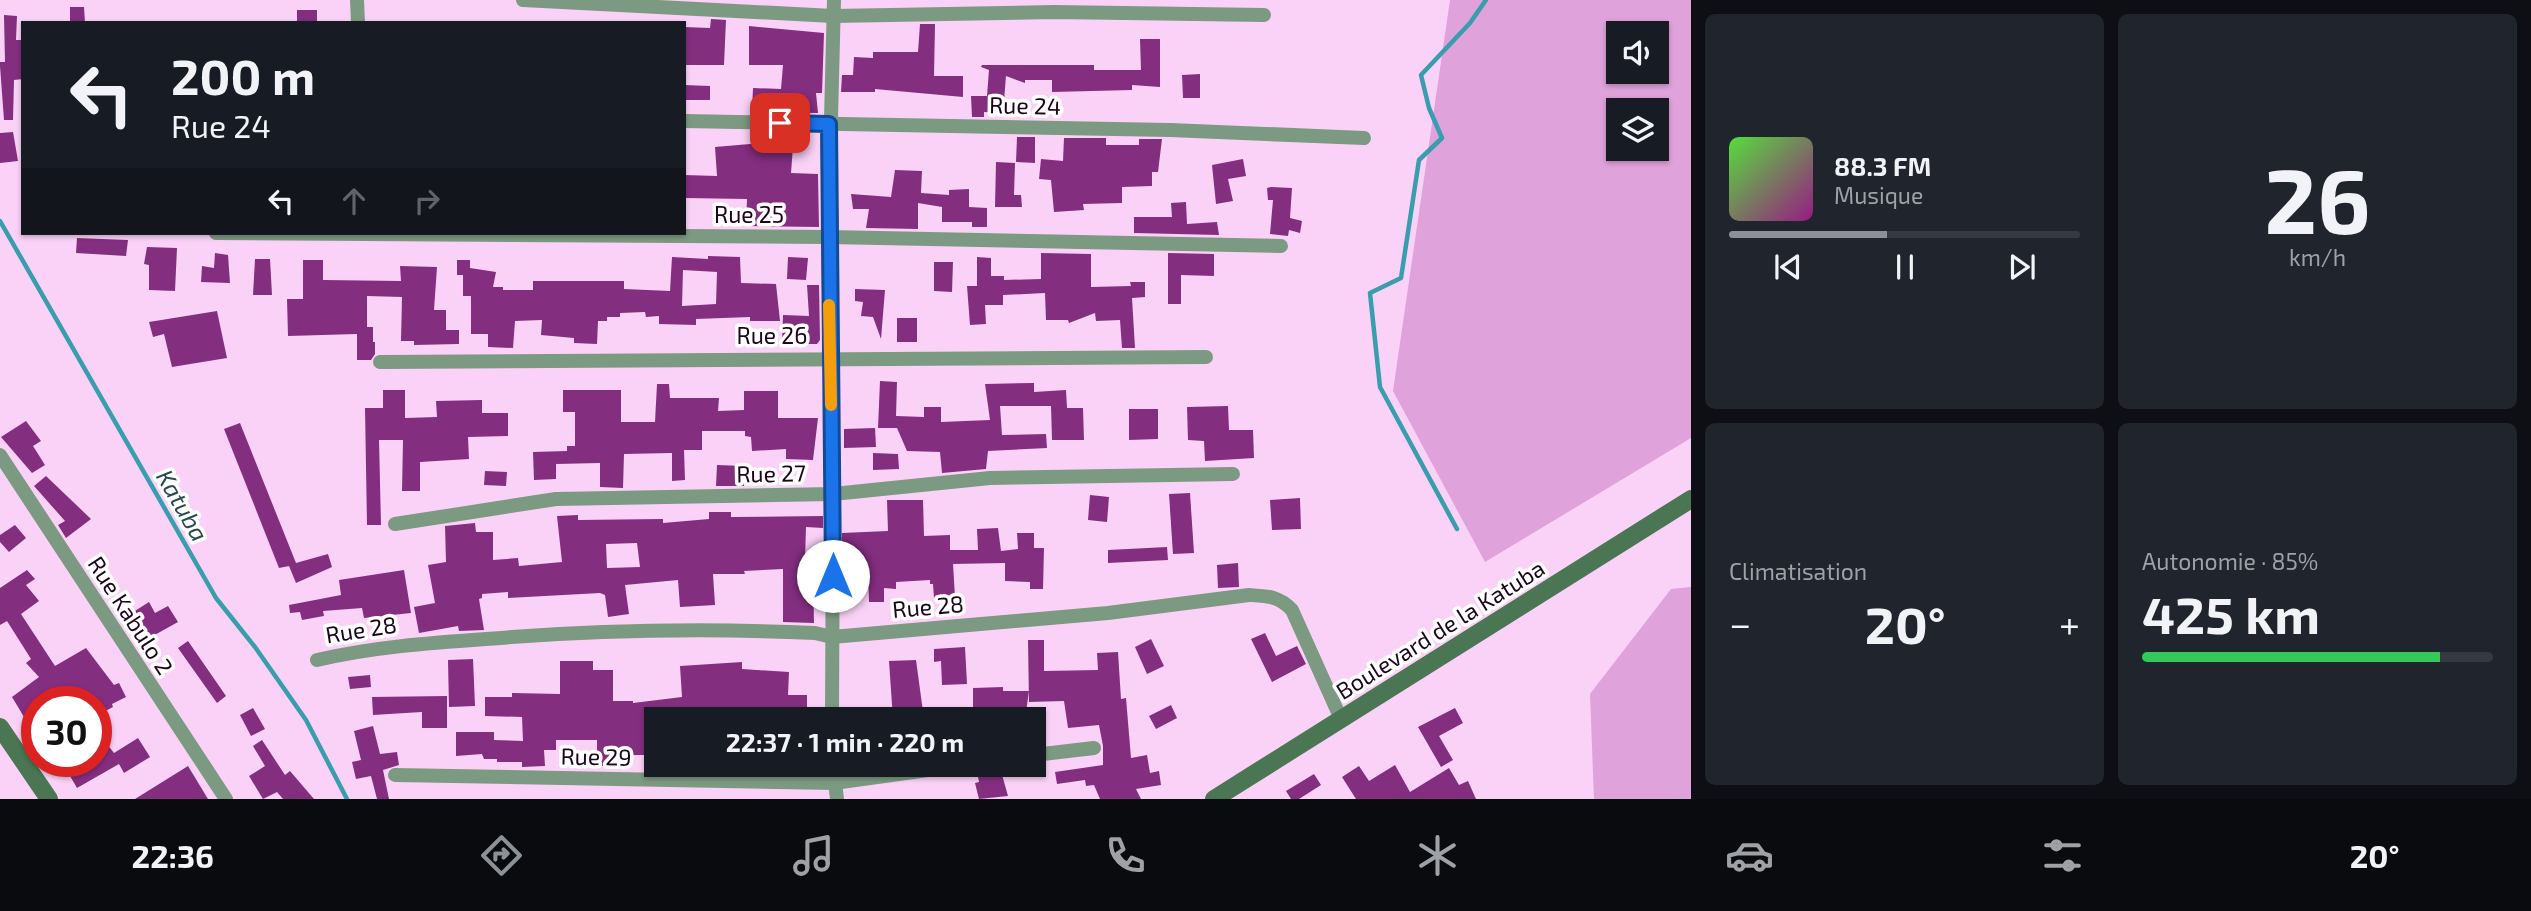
<!DOCTYPE html>
<html lang="fr">
<head>
<meta charset="utf-8">
<style>
  body { margin:0; font-family:"Exo 2",sans-serif; background:#20242c; color:#f1f3f6; height:100vh; display:flex; flex-direction:column; font-size:26px; white-space:nowrap }
  * { box-sizing:border-box; margin:0 }
  p { font-size:23px; color:#9ea1a6 }
  .icon { flex:none; width:38px; height:38px; fill:none; stroke:currentColor; stroke-width:2; stroke-linecap:round; stroke-linejoin:round }
  .map { position:relative; flex:1; overflow:hidden }
  .panel { display:flex; flex-direction:column; gap:14px; padding:14px; background:#0d0f14; width:840px }
  .panel>* { flex:none }
  .hud { position:absolute; left:21px; top:21px; width:665px; height:214px; border-radius:0px; box-shadow:0 2px 5px #0004; background:#171b24; color:#f1f3f6; overflow:hidden }
  .buttons { position:absolute; left:1606px; top:21px; display:grid; gap:14px }
  .buttons a { display:grid; place-items:center; width:63px; height:63px; border-radius:0px; background:#171b24; box-shadow:0 2px 5px #0004; font-size:35px }
  .speed { position:absolute; left:21px; top:686px; display:flex; gap:14px; font-size:35px; font-weight:700; text-align:center }
  .speed>* { display:grid; place-content:center; width:91px; height:91px; border-radius:50%; background:#171b24; box-shadow:0 2px 5px #0004; line-height:1 }
  .speed .limit { border:10px solid #d22; background:#fff; color:#111 }
  .pin { position:absolute; display:grid; place-items:center; width:60px; height:60px; color:#fff; margin:-30px; border-radius:14px; box-shadow:0 4px 10px #0006 }
  .me { position:absolute; width:77px; margin:-38px; rotate:0deg; stroke-linejoin:round; filter:drop-shadow(0 0 5px #0008) }
  .turn { display:flex; align-items:center; gap:24px; height:147px; padding:0 35px; font-size:32px }
  .turn .icon { width:91px; height:91px; stroke-width:2.5 }
  .turn b { display:block; font-size:49px; line-height:60px }
  .lanes { display:flex; align-items:center; height:66px; padding:0 35px; background:#0003; justify-content:center; gap:35px; direction:ltr }
  .lanes .off { opacity:.35 }
  .big { font-size:52px; font-weight:700; line-height:1.1 }
  .panel .tile { flex:1; display:flex; flex-direction:column; justify-content:center; gap:10px; min-width:0; padding:0 24px; border-radius:10px; background:#20242c }
  .panel .dial { align-items:center; gap:0 }
  .dial b { font-size:91px; line-height:1 }
  .song { display:flex; align-items:center; gap:21px }
  .cover { width:84px; height:84px; border-radius:10px; background:linear-gradient(135deg,hsl(110 70% 55%),hsl(310 70% 35%)) }
  .played { height:7px; border-radius:4px; background:linear-gradient(90deg,#8c9099 45%,#363941 45%) }
  .keys { display:flex; justify-content:space-around; direction:ltr }
  .heat { display:flex; justify-content:space-between; align-items:center; font-size:38px; direction:ltr }
  .charge { height:10px; border-radius:5px; background:linear-gradient(90deg,#34c759 85%,#363941 0) }
  .panel .tiles { flex:1; display:grid; gap:14px; grid-template-columns:repeat(2,1fr) }
  .trip { position:absolute; left:644px; top:707px; width:402px; height:70px; border-radius:0px; background:#171b24; box-shadow:0 2px 5px #0004; font-weight:700; line-height:70px; text-align:center }
  .tab-bar { display:flex; height:112px; justify-content:space-around; align-items:center; background:#090b0e; color:#9ea1a6 }
  .tab-bar .icon { width:49px; height:49px }
  .tab-bar .active { color:#8c9099 }
  .tab-bar b { font-size:32px; color:#f1f3f6 }
  main { display:flex; flex:1; min-height:0 }
  .map>svg:first-child { display:block }
  .green { fill:#dfa2da; fill-rule:evenodd }
  .lines { fill:none; stroke-linecap:round; stroke-linejoin:round }
  .stream { stroke:#389dac; stroke-width:4.5 }
  .building { fill:#842e80; fill-rule:evenodd }
  .street { stroke:#7c9a81; stroke-width:14 }
  .secondary { stroke:#4a7653; stroke-width:18 }
  .route-casing { stroke:#114b97; stroke-width:18 }
  .route { stroke:#1a73e8; stroke-width:12 }
  .slow { stroke:#f59e0b; stroke-width:12 }
  .labels { text-anchor:middle; dominant-baseline:central; stroke-width:7; stroke-linejoin:round; paint-order:stroke }
  .street-label { font-size:23px; fill:#1c051b; stroke:#fff }
  .water-label { font-size:24px; font-style:italic; fill:#2a494e; stroke:#fff }
</style>
</head>
<body>
<main>
<div class="map">
<svg width="1691" height="799" viewBox="0 0 1691 799">
  <rect width="100%" height="100%" fill="#fbd2f7"/>
  <g class="green">
    <path d="M1450,0H1691V438L1485,562L1393,391ZM1619,33H1657V72H1619ZM1619,110H1657V149H1619Z"/>
    <path d="M1691,587V799H1594L1590,694L1671,589Z"/>
  </g>
  <g class="lines">
    <g class="stream">
      <path d="M0,221L216,598L255,647L306,720L347,799"/>
      <path d="M1457,529L1380,387L1370,293L1401,278L1419,160L1442,138L1429,108L1421,75L1470,23L1486,0"/>
    </g>
  </g>
  <g class="building">
    <path d="M70,7H84L85,23H70Z"/>
    <rect x="297" y="10" width="20" height="13"/>
    <path d="M4,15L17,16L16,40H23V79L14,80L13,120H4L0,66V62H5Z"/>
    <path d="M711,19L726,20L724,65H684V27L710,28Z"/>
    <path d="M920,24H935L934,76H963V97L875,89V92H841L842,75H853L854,57L873,58V52H918Z"/>
    <path d="M749,26L824,33L822,93H816L818,113L752,112L753,88L781,89L783,65H749Z"/>
    <path d="M1140,39H1160V87L1132,85V90L1052,92V80H1025V83L1006,76L1003,113L984,112V117H972L971,96H987L989,70L981,67L982,65H1094V70H1141Z"/>
    <path d="M1200,74V98H1183L1182,75Z"/>
    <path d="M684,85L710,86V100H684Z"/>
    <path d="M13,132L18,161L0,163V133Z"/>
    <path d="M1017,137H1035V163L1016,162Z"/>
    <path d="M1064,138H1106V145H1139V139H1162L1158,172H1152V186L1122,187V203L1083,204L1084,210L1054,212L1051,180L1039,179L1041,159L1063,161Z"/>
    <path d="M750,144L793,146L791,173L818,174L819,227L746,226L747,199L684,198V175L717,176L715,147Z"/>
    <path d="M1243,159L1246,176L1228,179L1233,201L1216,204L1212,165Z"/>
    <path d="M996,162L1015,163L1014,195H1021L1022,207H995Z"/>
    <path d="M895,170L922,171L921,193L949,195V190L969,189V207L987,208V227H972V222H942V207L918,203V229L866,228L869,209H853L851,194L891,197Z"/>
    <path d="M1271,187L1292,188L1290,218L1302,221L1300,233L1289,230L1288,236L1270,234L1273,200H1268L1267,188Z"/>
    <path d="M1186,202L1187,224L1217,222L1219,235L1134,233V217H1172L1171,203Z"/>
    <path d="M77,238L128,240L126,256L76,253Z"/>
    <path d="M147,247L177,248L175,291L149,290V265L144,264Z"/>
    <path d="M215,253L228,255L230,283L201,282L202,266L214,268Z"/>
    <path d="M1041,253L1091,254V287L1131,286L1130,282H1145V297L1132,298L1135,348H1122L1120,320L1096,321L1095,313L1069,323L1068,320H1046L1045,293L1003,295V305H985L986,324L970,325L967,286H977V257L991,258V276H1004V280L1041,279Z"/>
    <path d="M1168,253L1214,254V276L1181,275V304H1168Z"/>
    <path d="M708,256L740,257L741,283L776,284L780,321H750V317L696,319V325L659,324V316L646,317L645,312L620,313V317H607V321H598L597,344L574,343V338L541,335L542,320L515,321L513,348L488,347V334H471V296H463V275H457V260H470V268L496,272L493,287H503V290H533V281H624V289L670,291L672,257L708,259ZM683,270L717,272L716,304L682,306Z"/>
    <path d="M788,257L808,258L806,280L787,279Z"/>
    <path d="M255,259H270L272,295H253Z"/>
    <path d="M303,260H323V280L401,281L400,266L437,267L434,310H446V330H459V344L414,345V341H401L402,297L367,296V327H373V342H375V354L371,360H357V334L288,336L287,299H303Z"/>
    <path d="M934,262H953L952,292L934,291Z"/>
    <path d="M807,285H819L820,340L817,344H782L783,315L809,316Z"/>
    <path d="M855,289L885,290L881,339L873,317L861,316L863,302L855,301Z"/>
    <path d="M217,311L227,358L172,367L164,334L153,337L149,322Z"/>
    <rect x="897" y="318" width="20" height="24"/>
    <path d="M880,381L897,382L896,416L924,417V407H941V422L990,420L985,384L1034,383V392L1066,390L1067,408H1083L1084,440H1052L1051,406H1000L1002,435L1046,434L1047,448L988,451L986,469L942,473L940,452L907,451L897,428H878Z"/>
    <path d="M657,384H669L670,398H719L718,411L744,410V391H778V418H818L813,460L786,459V449L752,451L751,437L745,436V431H702V450H684L685,480L672,481V453L624,454L623,488L600,487V463L556,464V479L534,480L533,452L567,451V446H575V412H563V390H621V422H655Z"/>
    <path d="M383,390H405V418L437,417L436,401L482,400V413H508V436L468,437L469,459L420,462V491H402L403,440H379L381,525H367L365,408H383Z"/>
    <path d="M1228,406L1229,430H1253L1254,458L1205,461L1204,441L1188,440L1187,407Z"/>
    <path d="M1129,409H1158V439L1129,440Z"/>
    <path d="M26,421L41,441L33,446L45,465L32,473L1,437Z"/>
    <path d="M240,423L296,563L328,554L332,567L296,583L289,566L279,568L224,429Z"/>
    <path d="M875,428L876,447L844,448V429Z"/>
    <path d="M873,453L898,454L899,469L873,470Z"/>
    <path d="M717,465L744,466V486H716Z"/>
    <path d="M485,471L507,472L506,486L484,485Z"/>
    <path d="M46,476L91,519L66,538L58,525L65,521L34,486Z"/>
    <path d="M1190,493L1194,553L1173,554L1169,494Z"/>
    <path d="M1090,495L1109,497L1107,522L1088,520Z"/>
    <path d="M1300,498L1301,529L1272,530L1270,500Z"/>
    <path d="M887,500H923L924,536L950,535V550H978L977,529L998,528L1001,551L1018,549L1017,533H1034V548H1044L1043,589H1030V582L1005,581V563L953,564L955,597L934,598L933,584H930V580L896,582V589L884,588V602H869L868,570H848V552H842V533L888,531Z"/>
    <path d="M709,512H731V517L823,516V528L806,527L805,560H810L809,575H813L814,623L783,622V569L744,571L745,574H713L715,605L680,607L678,580L625,585L629,614L608,617L605,595L600,593L508,598V592L482,594V598L479,599L484,630L459,631L458,626L419,633L414,607L435,603L428,565L446,562L445,526L475,523L476,532H493V560L518,558L519,566L562,562L557,516L578,515V520L663,519V523L709,519ZM637,543L640,567L607,568L606,544Z"/>
    <path d="M15,525L26,538L9,552L0,542V535Z"/>
    <path d="M1167,547L1168,560L1108,563V550Z"/>
    <path d="M1238,563L1239,587L1218,588L1217,565Z"/>
    <path d="M27,570L35,579L26,585L39,601L21,614L55,666L86,648L114,685L119,683L126,697L112,704L113,707L96,716V702H61L56,695L46,702H37V708L24,717L12,697L39,677L26,663L31,659L7,621L0,625V588Z"/>
    <path d="M404,570L411,613L364,618L362,608L323,611L324,616L302,620L300,612L290,613L289,605L341,595L339,580Z"/>
    <path d="M149,602L155,613L168,606L178,622L142,642L127,616Z"/>
    <path d="M1265,633L1276,656L1297,646L1306,664L1272,682L1251,639Z"/>
    <path d="M1151,639L1164,666L1147,674L1135,647Z"/>
    <path d="M1028,640H1044V671L1098,670L1097,653L1118,652L1121,699L1126,698L1131,758L1147,755L1150,773L1159,771L1161,785L1136,789L1141,799H1100L1094,785L1086,786L1085,780L1057,784L1055,772L1103,765V746L1099,725L1068,728L1064,701L1029,702Z"/>
    <path d="M188,641L226,696L217,703L178,648Z"/>
    <path d="M965,647L967,684L942,685L941,661L934,662V649Z"/>
    <path d="M473,659L475,706L449,707L448,660Z"/>
    <path d="M916,660L924,719H893L889,661Z"/>
    <path d="M560,661H593V670H613V701H633V703L682,697L680,666L742,662V669L789,672L788,695H807V709L761,710V719H656V729H644V755H617V766H597V740H556V750H544L545,766L522,767V762H497V759H484L482,754L456,756V732H494V740L523,741L522,717L485,716V697H512V693L560,694Z"/>
    <path d="M370,675L371,687L350,689L348,677Z"/>
    <path d="M1003,687V691H1029L1025,719H973V688Z"/>
    <path d="M447,696V728H422V712L373,715L372,697Z"/>
    <path d="M1171,705L1177,718L1156,729L1149,716Z"/>
    <path d="M253,708L265,729L251,736L240,715Z"/>
    <path d="M1455,708L1463,723L1439,736L1453,760L1441,767L1418,727Z"/>
    <path d="M373,726L380,754L397,752L399,765L383,770L389,799H377L371,776L356,779L352,762L361,760L354,731Z"/>
    <path d="M96,730L114,753L138,738L150,757L124,773L119,764L77,788L66,769L79,761H96Z"/>
    <path d="M262,740L285,775L290,771L314,799H283L277,792L263,799L249,776L265,766L253,746Z"/>
    <path d="M1395,765L1410,792L1449,768L1459,785L1468,781L1476,799H1356L1342,777L1359,766L1369,781Z"/>
    <path d="M188,766L208,799H135Z"/>
    <path d="M1001,771L1008,796L979,799L975,783L979,782L978,777Z"/>
    <path d="M1314,774L1321,785L1299,799H1291L1286,791Z"/>
  </g>
  <g class="lines">
    <g class="street">
      <path d="M357,0L358,23"/>
      <path d="M523,0L833,16L1054,12L1264,15"/>
      <path d="M684,121L1170,130L1364,138"/>
      <path d="M216,233L828,237L1281,246"/>
      <path d="M380,362L1206,357"/>
      <path d="M0,455L226,799"/>
      <path d="M395,524L556,499L833,494L990,478L1233,474"/>
      <path d="M317,660C373,647 429,643 486,639C596,630 704,628 815,633L832,637L1108,613L1249,595C1267,596 1279,596 1292,610L1341,719"/>
      <path d="M832,719L833,494L828,237L834,0"/>
      <path d="M1034,755L1094,748"/>
      <path d="M833,765L837,799"/>
      <path d="M395,775L834,783L964,765"/>
    </g>
    <g class="secondary">
      <path d="M0,727L49,799"/>
      <path d="M1214,799L1691,499"/>
    </g>
  </g>
  <g class="lines">
    <defs>
      <path id="route" d="M780,123L829,124L833,576"/>
    </defs>
    <use href="#route" class="route-casing"/>
    <use href="#route" class="route"/>
    <path class="slow" d="M829,305L831,405"/>
  </g>
  <g class="labels">
    <g class="street-label">
      <text transform="translate(1025 105) rotate(1)">Rue 24</text>
      <text x="749" y="214">Rue 25</text>
      <text x="772" y="335">Rue 26</text>
      <text transform="translate(771 473) rotate(-1)">Rue 27</text>
      <text transform="translate(928 606) rotate(-5)">Rue 28</text>
      <text transform="translate(131 615) rotate(57)">Rue Kabulo 2</text>
      <text transform="translate(361 629) rotate(-9)">Rue 28</text>
      <text transform="translate(1440 629) rotate(-32)">Boulevard de la Katuba</text>
      <text transform="translate(596 756) rotate(1)">Rue 29</text>
    </g>
    <g class="water-label">
      <text transform="translate(183 505) rotate(60)">Katuba</text>
    </g>
  </g>
</svg>
<div class="buttons">
<a><svg class="icon" aria-label="sound" viewBox="0 0 24 24"><path d="M4 9h4l5-4v14l-5-4H4zM17 9q2 3 0 6"/></svg></a>
<a><svg class="icon" aria-label="layers" viewBox="0 0 24 24"><path d="M12 4l9 5-9 5-9-5zM3 14l9 5 9-5"/></svg></a>
</div>
<div class="speed"><div class="limit">30</div></div>
<div class="pin" style="left:780px;top:123px;background:#d93025"><svg class="icon" aria-label="arrive" viewBox="0 0 24 24"><path d="M6 21V4h12l-3 4 3 4H6"/></svg></div>
<svg class="me" style="left:833px;top:576px" viewBox="-20 -20 40 40"><circle r="19" fill="#fff"/><path d="M0-13L10 11 0 6-10 11z" fill="#1a73e8"/></svg>
<div class="trip">22:37 · 1 min · 220 m</div>
<div class="hud">
<div class="turn"><svg class="icon" aria-label="left" viewBox="0 0 24 24"><path d="M17 20v-9H6M10 6l-5 5 5 5"/></svg><div><b>200 m</b>Rue 24</div></div>
<div class="lanes"><svg class="icon" aria-label="left" viewBox="0 0 24 24"><path d="M17 20v-9H6M10 6l-5 5 5 5"/></svg><svg class="icon off" aria-label="ahead" viewBox="0 0 24 24"><path d="M12 20V5M6 11l6-6 6 6"/></svg><svg class="icon off" aria-label="right" viewBox="0 0 24 24"><path d="M7 20v-9h11M14 6l5 5-5 5"/></svg></div>
</div>
</div>
<section class="panel">
<div class="tiles">
<div class="tile">
<div class="song"><i class="cover"></i><div><b>88.3 FM</b><p>Musique</p></div></div>
<div class="played"></div>
<div class="keys"><svg class="icon" aria-label="previous" viewBox="0 0 24 24"><path d="M18 5L8 12l10 7zM5 5v14"/></svg><svg class="icon" aria-label="pause" viewBox="0 0 24 24"><path d="M8 5v14M16 5v14"/></svg><svg class="icon" aria-label="next" viewBox="0 0 24 24"><path d="M6 5l10 7-10 7zM19 5v14"/></svg></div>
</div>
<div class="tile dial"><b>26</b><p>km/h</p></div>
<div class="tile"><p>Climatisation</p>
<div class="heat"><a>−</a><b class="big">20°</b><a>+</a></div>
</div>
<div class="tile"><p>Autonomie · 85%</p><b class="big">425 km</b><div class="charge"></div></div>
</div>
</section>
</main>
<nav class="tab-bar">
<b>22:36</b>
<svg class="icon active" aria-label="directions" viewBox="0 0 24 24"><path d="M12 3l9 9-9 9-9-9zM9 14v-3h6M13 9l2 2-2 2"/></svg>
<svg class="icon" aria-label="music" viewBox="0 0 24 24"><path d="M9 18V5l10-2v13"/><circle cx="6" cy="18" r="3"/><circle cx="16" cy="16" r="3"/></svg>
<svg class="icon" aria-label="phone" viewBox="0 0 24 24"><path d="M5 4h4l2 5-3 2q2 4 5 5l2-3 5 2v4C11 20 4 13 5 4z"/></svg>
<svg class="icon" aria-label="climate" viewBox="0 0 24 24"><path d="M12 3v18M4 7l16 10M4 17L20 7"/></svg>
<svg class="icon" aria-label="car" viewBox="0 0 24 24"><path d="M5 17H2v-5l4-1 3-4h7l3 4 3 1v5h-3M9 17h6M6 11h13"/><circle cx="7" cy="17" r="2"/><circle cx="17" cy="17" r="2"/></svg>
<svg class="icon" aria-label="filters" viewBox="0 0 24 24"><path d="M4 7h16M4 17h16"/><circle cx="9" cy="7" r="2"/><circle cx="15" cy="17" r="2"/></svg>
<b>20°</b>
</nav>
</body>
</html>
